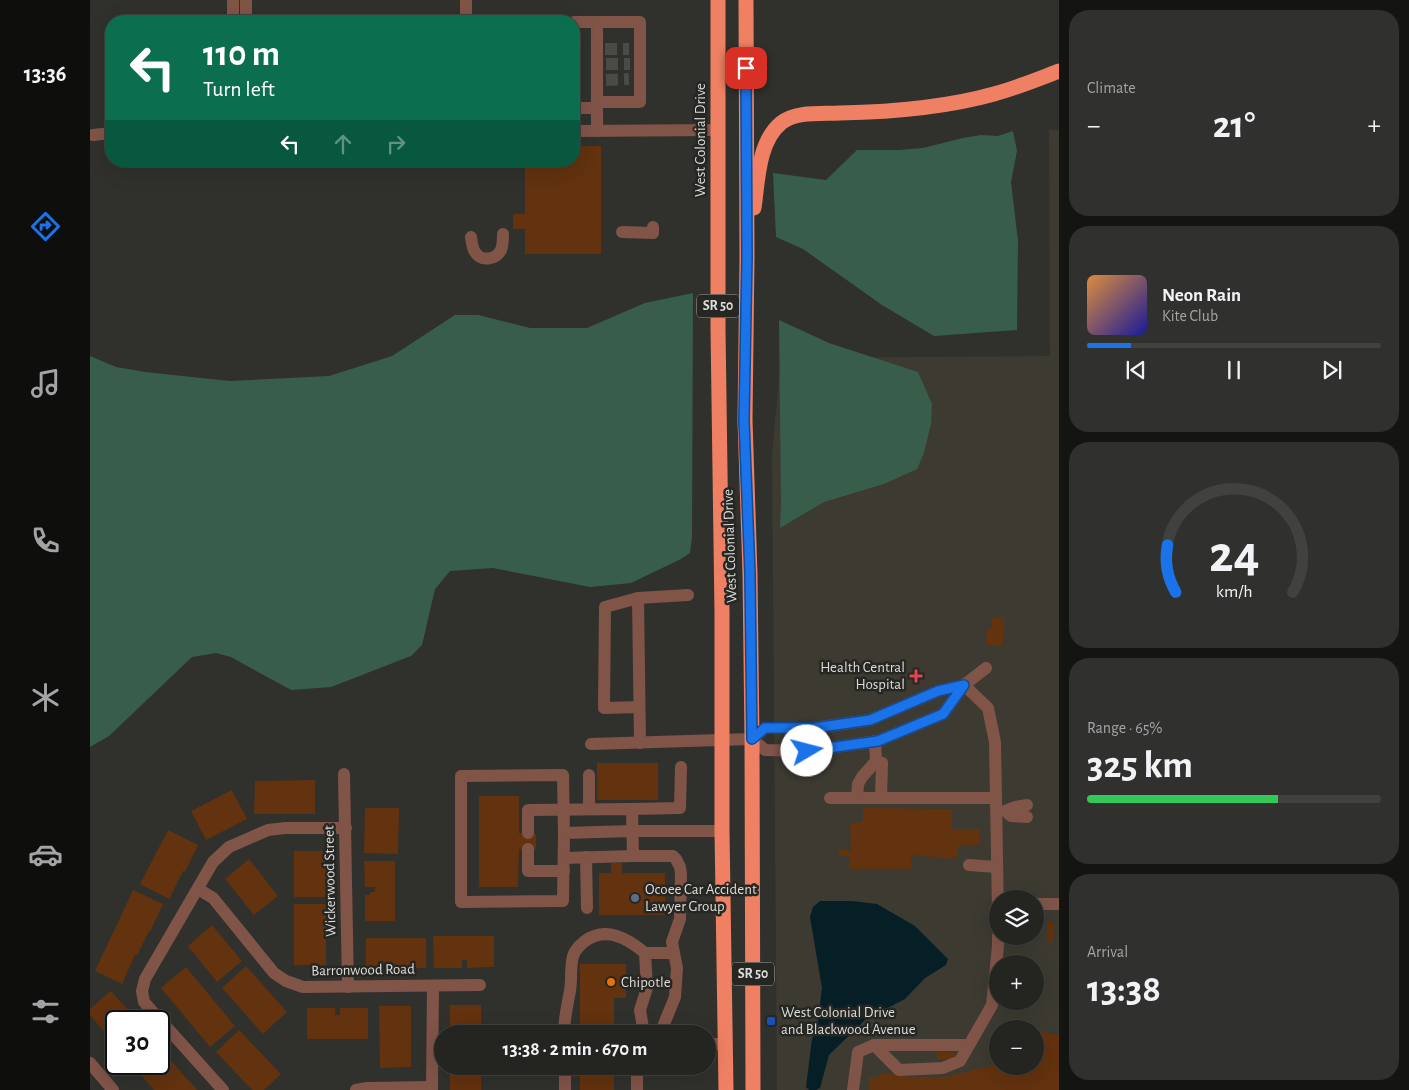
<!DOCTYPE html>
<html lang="en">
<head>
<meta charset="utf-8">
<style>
  body { margin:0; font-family:"Alegreya Sans",sans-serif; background:#30302e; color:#f1f3f6; height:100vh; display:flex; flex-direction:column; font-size:19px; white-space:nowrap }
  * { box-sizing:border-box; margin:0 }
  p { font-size:16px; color:#a3a4a5 }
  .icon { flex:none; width:28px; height:28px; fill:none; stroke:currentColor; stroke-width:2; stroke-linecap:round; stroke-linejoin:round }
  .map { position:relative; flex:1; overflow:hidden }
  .panel { display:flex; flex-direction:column; gap:10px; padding:10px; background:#141412; width:350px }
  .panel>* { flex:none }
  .hud { position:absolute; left:15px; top:15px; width:475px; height:152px; border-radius:20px; box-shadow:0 5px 20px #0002,0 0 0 1px #41413f; background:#0b6e4f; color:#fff; overflow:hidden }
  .buttons { position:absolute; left:899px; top:890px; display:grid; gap:10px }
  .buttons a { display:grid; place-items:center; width:55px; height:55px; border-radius:50%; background:#242421; box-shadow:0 5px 20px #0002,0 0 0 1px #41413f; font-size:25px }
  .speed { position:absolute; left:15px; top:1010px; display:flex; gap:10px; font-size:25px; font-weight:700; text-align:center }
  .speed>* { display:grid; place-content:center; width:65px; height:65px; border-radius:50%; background:#242421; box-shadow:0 5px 20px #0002,0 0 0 1px #41413f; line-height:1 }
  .speed .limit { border:2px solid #111; border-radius:8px; background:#fff; color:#111 }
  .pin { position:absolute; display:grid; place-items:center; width:42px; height:42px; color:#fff; margin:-21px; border-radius:10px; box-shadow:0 2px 8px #0006 }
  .me { position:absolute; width:55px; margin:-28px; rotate:82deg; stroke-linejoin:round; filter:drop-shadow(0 0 4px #0008) }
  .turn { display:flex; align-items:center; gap:18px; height:105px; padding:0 15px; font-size:22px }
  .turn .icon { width:65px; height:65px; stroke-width:2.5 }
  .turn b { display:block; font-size:35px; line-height:42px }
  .lanes { display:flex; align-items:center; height:48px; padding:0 15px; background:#0003; justify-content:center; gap:25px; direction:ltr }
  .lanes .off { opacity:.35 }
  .big { font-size:38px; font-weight:700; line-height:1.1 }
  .panel .widget { flex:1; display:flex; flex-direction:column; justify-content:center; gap:8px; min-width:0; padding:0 18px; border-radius:20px; background:#30302e }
  .panel .dial { align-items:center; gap:0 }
  .dial svg { height:130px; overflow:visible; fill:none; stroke:#41413f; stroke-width:7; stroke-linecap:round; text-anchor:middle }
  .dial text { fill:#f1f3f6; stroke:none }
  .song { display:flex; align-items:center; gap:15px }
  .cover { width:60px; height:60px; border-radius:8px; background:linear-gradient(135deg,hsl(30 70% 55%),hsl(240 70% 35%)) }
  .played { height:5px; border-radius:2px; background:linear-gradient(90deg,#1a73e8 15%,#41413f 15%) }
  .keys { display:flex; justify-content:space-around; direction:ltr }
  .heat { display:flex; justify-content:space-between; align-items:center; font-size:28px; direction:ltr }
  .charge { height:8px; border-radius:4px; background:linear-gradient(90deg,#34c759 65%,#41413f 0) }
  .trip { position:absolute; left:344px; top:1025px; width:282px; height:50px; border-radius:25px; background:#242421; box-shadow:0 5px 20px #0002,0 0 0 1px #41413f; font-weight:700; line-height:50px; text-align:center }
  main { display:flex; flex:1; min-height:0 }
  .dock { display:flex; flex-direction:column; width:90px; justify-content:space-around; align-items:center; background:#0e0e0d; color:#a3a4a5 }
  .dock .icon { width:35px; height:35px }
  .dock .current { color:#1a73e8 }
  .dock b { font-size:22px; color:#f1f3f6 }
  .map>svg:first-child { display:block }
  .built { fill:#3c3a31; fill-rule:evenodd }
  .green { fill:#385e4b }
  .water { fill:#061e26 }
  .building { fill:#63320f }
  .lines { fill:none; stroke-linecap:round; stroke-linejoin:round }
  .minor-tunnel { stroke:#4a4a46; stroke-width:12; stroke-dasharray:12 6; stroke-linecap:butt }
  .minor { stroke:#815448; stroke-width:12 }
  .highway { stroke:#ef8063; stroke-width:15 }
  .route-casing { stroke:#114b97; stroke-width:12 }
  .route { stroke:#1a73e8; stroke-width:9 }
  .health-dot { fill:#e0444e; stroke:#262623; stroke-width:2 }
  .service-dot { fill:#5c6f8a; stroke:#262623; stroke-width:2 }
  .food-dot { fill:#e8710a; stroke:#262623; stroke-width:2 }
  .transit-dot { fill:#1a4fb4; stroke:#262623; stroke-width:2 }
  .labels { text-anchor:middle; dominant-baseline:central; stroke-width:5; stroke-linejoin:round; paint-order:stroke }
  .shield { fill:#262623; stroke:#a5a5a3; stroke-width:1 }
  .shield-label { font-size:14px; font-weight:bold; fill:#dcdcda }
  .street-label { font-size:15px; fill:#dcdcda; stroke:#262623 }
  .poi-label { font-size:15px; fill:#dcdcda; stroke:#262623; text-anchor:start }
</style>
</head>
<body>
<main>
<nav class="dock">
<b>13:36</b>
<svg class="icon current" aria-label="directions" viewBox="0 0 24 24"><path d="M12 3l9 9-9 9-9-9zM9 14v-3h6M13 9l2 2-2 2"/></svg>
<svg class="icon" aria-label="music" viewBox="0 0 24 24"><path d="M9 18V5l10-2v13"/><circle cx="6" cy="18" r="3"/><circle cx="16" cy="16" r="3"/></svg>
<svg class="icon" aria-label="phone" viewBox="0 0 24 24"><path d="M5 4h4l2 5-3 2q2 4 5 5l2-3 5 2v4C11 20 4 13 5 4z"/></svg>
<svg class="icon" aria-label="climate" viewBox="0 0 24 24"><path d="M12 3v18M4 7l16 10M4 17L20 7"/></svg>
<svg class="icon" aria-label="car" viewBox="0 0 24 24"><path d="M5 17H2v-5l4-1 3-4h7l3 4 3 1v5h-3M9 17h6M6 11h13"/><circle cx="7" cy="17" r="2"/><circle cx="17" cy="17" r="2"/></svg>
<svg class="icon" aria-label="filters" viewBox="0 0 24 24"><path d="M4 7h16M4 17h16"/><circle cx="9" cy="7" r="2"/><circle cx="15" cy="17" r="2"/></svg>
</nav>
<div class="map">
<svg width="969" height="1090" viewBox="0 0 969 1090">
  <rect width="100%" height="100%" fill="#30302c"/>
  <path class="built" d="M959,130H969V1090H687L682,454L691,358L960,356ZM908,899H945V936H908ZM908,964H945V1001H908ZM908,1029H945V1066H908Z"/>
  <g class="green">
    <path d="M923,131L927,151L921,182L928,241L927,330L844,336L792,305L713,249L686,237L683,173L736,180L767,150H809L833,148L873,138L891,135L908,136Z"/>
    <path d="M603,293L602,537L600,553L589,560L541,583L500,587L403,568L360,571L345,589L332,645L321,656L241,687L201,690L141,657L126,653L102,657L19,736L0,747V356L26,367L55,372L140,381L239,376L302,356L365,315H388L440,328H497L555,303Z"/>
    <path d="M689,320L739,343L828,372L842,404L841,424L834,453L827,469L794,484L734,502L690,528L691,503Z"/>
  </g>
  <path class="water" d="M730,901H762L787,904L825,926L858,959L856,965L835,978L815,999L776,1019L739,1055L730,1088L726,1090H719L716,1087L722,1039L727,1028L732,988L720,917L723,907Z"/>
  <g class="building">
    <path d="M484,146H511V254H435V229H423V214H435V161H484Z"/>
    <path d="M902,618H914L913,646L896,645L897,628L901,629Z"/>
    <rect x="507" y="763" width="61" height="37"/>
    <path d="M225,780V814H164L165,781Z"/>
    <path d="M142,790L157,819L116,840L101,811Z"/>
    <path d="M389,796H429V833L446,834V849H429L428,887H389Z"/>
    <path d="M275,808H309L308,854L274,853Z"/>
    <path d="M773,808L862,809V829H889V845H868V857H862V859L821,855V869H759V856H748L749,849L761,850L760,823L773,822Z"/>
    <path d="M78,830L108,845L95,872L93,871L79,899L50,884Z"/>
    <rect x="204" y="851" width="32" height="46"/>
    <path d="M159,859L188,896L164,915L135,879Z"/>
    <path d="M274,861H305V921H275V895H280V892H285V887H275Z"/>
    <path d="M521,863H532V873H575V915H509V873H521Z"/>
    <path d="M43,890L73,904L60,932L59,931L47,955H45L32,984L5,971Z"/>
    <rect x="204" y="904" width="32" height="61"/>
    <rect x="957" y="922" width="6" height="20"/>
    <path d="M122,925L152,961L127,982L98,946Z"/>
    <path d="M343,936H404V967L377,968V960H372V968H344Z"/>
    <rect x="276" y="938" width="60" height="30"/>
    <path d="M490,964H536V998H524V1034H490Z"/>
    <path d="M156,966L197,1012L173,1034L132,988Z"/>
    <path d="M96,967L145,1026L120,1047L71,988Z"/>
    <path d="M21,991L48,1021H26V1046L0,1015V1009Z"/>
    <rect x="360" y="1005" width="31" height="29"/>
    <path d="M289,1006H321V1067L290,1068Z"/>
    <path d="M217,1008H245V1015H250V1008H278V1039H217Z"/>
    <path d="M149,1030L191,1074L174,1090H162L126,1052Z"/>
    <path d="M946,1030L969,1035V1090H779V1077H789V1073L815,1074V1077H855L908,1064V1066H945Z"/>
    <path d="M847,1052L865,1053L864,1060L847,1059Z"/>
    <path d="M75,1054L107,1090H64L51,1075L64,1064H69V1059Z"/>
    <rect x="360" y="1066" width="31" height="24"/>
    <rect x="490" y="1066" width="34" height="24"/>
  </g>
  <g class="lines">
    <g class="minor-tunnel">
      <path d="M515,49H539"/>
      <path d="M516,64H540"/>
      <path d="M516,80L539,79"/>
    </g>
    <g class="minor">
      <path d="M143,0V21"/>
      <path d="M156,0V21"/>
      <path d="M376,0V21"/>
      <path d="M484,22H507V131"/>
      <path d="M507,22H550V102H507"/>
      <path d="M484,108H507"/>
      <path d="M484,131L627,130"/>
      <path d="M3,135L21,133"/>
      <path d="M532,232L563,233V227"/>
      <path d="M381,237C382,242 382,248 385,252C391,262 406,260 411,250C413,245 413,239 413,234"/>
      <path d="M548,598L550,743"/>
      <path d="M874,685L898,708L905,742L908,914"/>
      <path d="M549,707L514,708L515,607L548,598L598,595"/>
      <path d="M662,739L675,750L717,751L788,741L853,714L874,685L896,668"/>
      <path d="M501,744L662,739L675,728H724L780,720L848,691L874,685"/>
      <path d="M786,761L792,763L791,798"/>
      <path d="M254,774L258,987"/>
      <path d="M499,775V809"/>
      <path d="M740,798H906"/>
      <path d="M767,798L768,784L772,777L786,761L785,741"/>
      <path d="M937,805L925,807L915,811L921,816L937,817"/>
      <path d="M542,809L590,808L591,767"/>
      <path d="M438,833V810L542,809L543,856H583L586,859L590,867L591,874L590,919L582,942L584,953"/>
      <path d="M474,833L473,775L371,776V902L473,901L474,833L543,831H632"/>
      <path d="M438,849V871H474"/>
      <path d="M496,857L497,908"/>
      <path d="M474,858L543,856"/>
      <path d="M879,865L906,867"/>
      <path d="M108,889L123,898L184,973L196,981L213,987L390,985"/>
      <path d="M945,904H969"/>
      <path d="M474,1034C474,1019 477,1006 480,991C482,980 480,967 483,956C485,950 490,945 495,941C516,926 537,938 555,953"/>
      <path d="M554,1034L550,1010L557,988L555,953H584L587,968L585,997L570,1034"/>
      <path d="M618,1044H635"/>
      <path d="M784,1045H879"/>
      <path d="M0,1063L23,1090"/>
      <path d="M475,1066V1090"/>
      <path d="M547,1066V1090"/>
      <path d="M133,1090L54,1002L52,991L55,979L123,862L139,847L178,830L195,828H256"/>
      <path d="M266,1090L277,1088L342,1087"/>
      <path d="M342,1090L343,986"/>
      <path d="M763,1090L768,1052L784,1045L809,1070L853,1068L870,1061L902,1005L908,946V936"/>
    </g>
    <g class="highway">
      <path d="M628,0V328L632,613V831L636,1090"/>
      <path d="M656,0L657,257L655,420L660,574L662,739L663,1090"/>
      <path d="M664,208C668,181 668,142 691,123C706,111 731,114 750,113C802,112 854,108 904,94C926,88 948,79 969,71"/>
    </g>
  </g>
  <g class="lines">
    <defs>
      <path id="route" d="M656,68L657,257L654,420L660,574L662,739L675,728H724L780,720L848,691L874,685L853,714L788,741L717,751"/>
    </defs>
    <use href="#route" class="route-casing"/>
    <use href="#route" class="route"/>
  </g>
  <path class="health-dot" d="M823.5 668.5h5v5h5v5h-5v5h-5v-5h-5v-5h5z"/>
  <circle class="service-dot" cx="545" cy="898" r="5"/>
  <circle class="food-dot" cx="521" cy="982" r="5"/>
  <rect class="transit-dot" x="676" y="1016" width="10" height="10" rx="2.5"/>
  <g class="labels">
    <g class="shield">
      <rect x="607" y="294.5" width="42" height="23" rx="4"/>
      <rect x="642" y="962.5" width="42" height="23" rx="4"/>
    </g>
    <g class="shield-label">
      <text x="628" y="306">SR 50</text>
      <text x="663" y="974">SR 50</text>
    </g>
    <g class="street-label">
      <text transform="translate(610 140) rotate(-90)">West Colonial Drive</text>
      <text transform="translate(640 546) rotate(-92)">West Colonial Drive</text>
      <text transform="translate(240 881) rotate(-91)">Wickerwood Street</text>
      <text transform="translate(273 970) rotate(-1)">Barronwood Road</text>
    </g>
    <g class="poi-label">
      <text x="815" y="667" text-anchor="end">Health Central<tspan x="815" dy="17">Hospital</tspan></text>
      <text x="555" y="889">Ocoee Car Accident<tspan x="555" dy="17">Lawyer Group</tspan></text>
      <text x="531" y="982">Chipotle</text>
      <text x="691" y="1012">West Colonial Drive<tspan x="691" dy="17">and Blackwood Avenue</tspan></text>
    </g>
  </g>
</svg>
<div class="buttons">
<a><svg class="icon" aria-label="layers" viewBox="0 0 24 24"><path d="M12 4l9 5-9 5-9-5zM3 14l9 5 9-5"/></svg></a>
<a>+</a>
<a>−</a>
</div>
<div class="speed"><div class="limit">30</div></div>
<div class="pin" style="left:656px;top:68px;background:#d93025"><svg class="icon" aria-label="arrive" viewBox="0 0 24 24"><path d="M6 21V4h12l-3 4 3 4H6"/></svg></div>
<svg class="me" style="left:717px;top:751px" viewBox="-20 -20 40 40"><circle r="19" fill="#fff"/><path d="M0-13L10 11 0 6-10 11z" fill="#1a73e8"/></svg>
<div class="trip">13:38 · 2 min · 670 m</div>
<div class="hud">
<div class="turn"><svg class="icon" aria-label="left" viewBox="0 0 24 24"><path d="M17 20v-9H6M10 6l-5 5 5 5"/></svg><div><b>110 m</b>Turn left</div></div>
<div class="lanes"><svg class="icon" aria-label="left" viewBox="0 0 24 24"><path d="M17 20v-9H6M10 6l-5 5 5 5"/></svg><svg class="icon off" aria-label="ahead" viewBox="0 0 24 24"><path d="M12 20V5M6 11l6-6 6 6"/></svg><svg class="icon off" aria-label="right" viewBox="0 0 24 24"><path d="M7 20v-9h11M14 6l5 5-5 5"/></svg></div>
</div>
</div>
<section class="panel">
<div class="widget"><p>Climate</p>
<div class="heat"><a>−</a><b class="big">21°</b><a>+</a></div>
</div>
<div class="widget">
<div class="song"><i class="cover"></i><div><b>Neon Rain</b><p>Kite Club</p></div></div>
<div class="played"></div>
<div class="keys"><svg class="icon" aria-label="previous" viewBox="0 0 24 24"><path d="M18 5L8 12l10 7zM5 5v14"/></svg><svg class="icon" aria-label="pause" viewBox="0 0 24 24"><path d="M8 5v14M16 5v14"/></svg><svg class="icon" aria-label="next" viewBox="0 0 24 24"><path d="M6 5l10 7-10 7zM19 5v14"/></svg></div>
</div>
<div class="widget dial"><svg viewBox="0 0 100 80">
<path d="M14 69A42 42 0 1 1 86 69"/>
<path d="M14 69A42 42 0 0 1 9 40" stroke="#1a73e8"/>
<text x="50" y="56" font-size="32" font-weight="700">24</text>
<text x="50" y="72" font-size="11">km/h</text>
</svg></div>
<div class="widget"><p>Range · 65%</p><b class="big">325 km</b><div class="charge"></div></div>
<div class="widget"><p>Arrival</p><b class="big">13:38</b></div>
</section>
</main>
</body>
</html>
